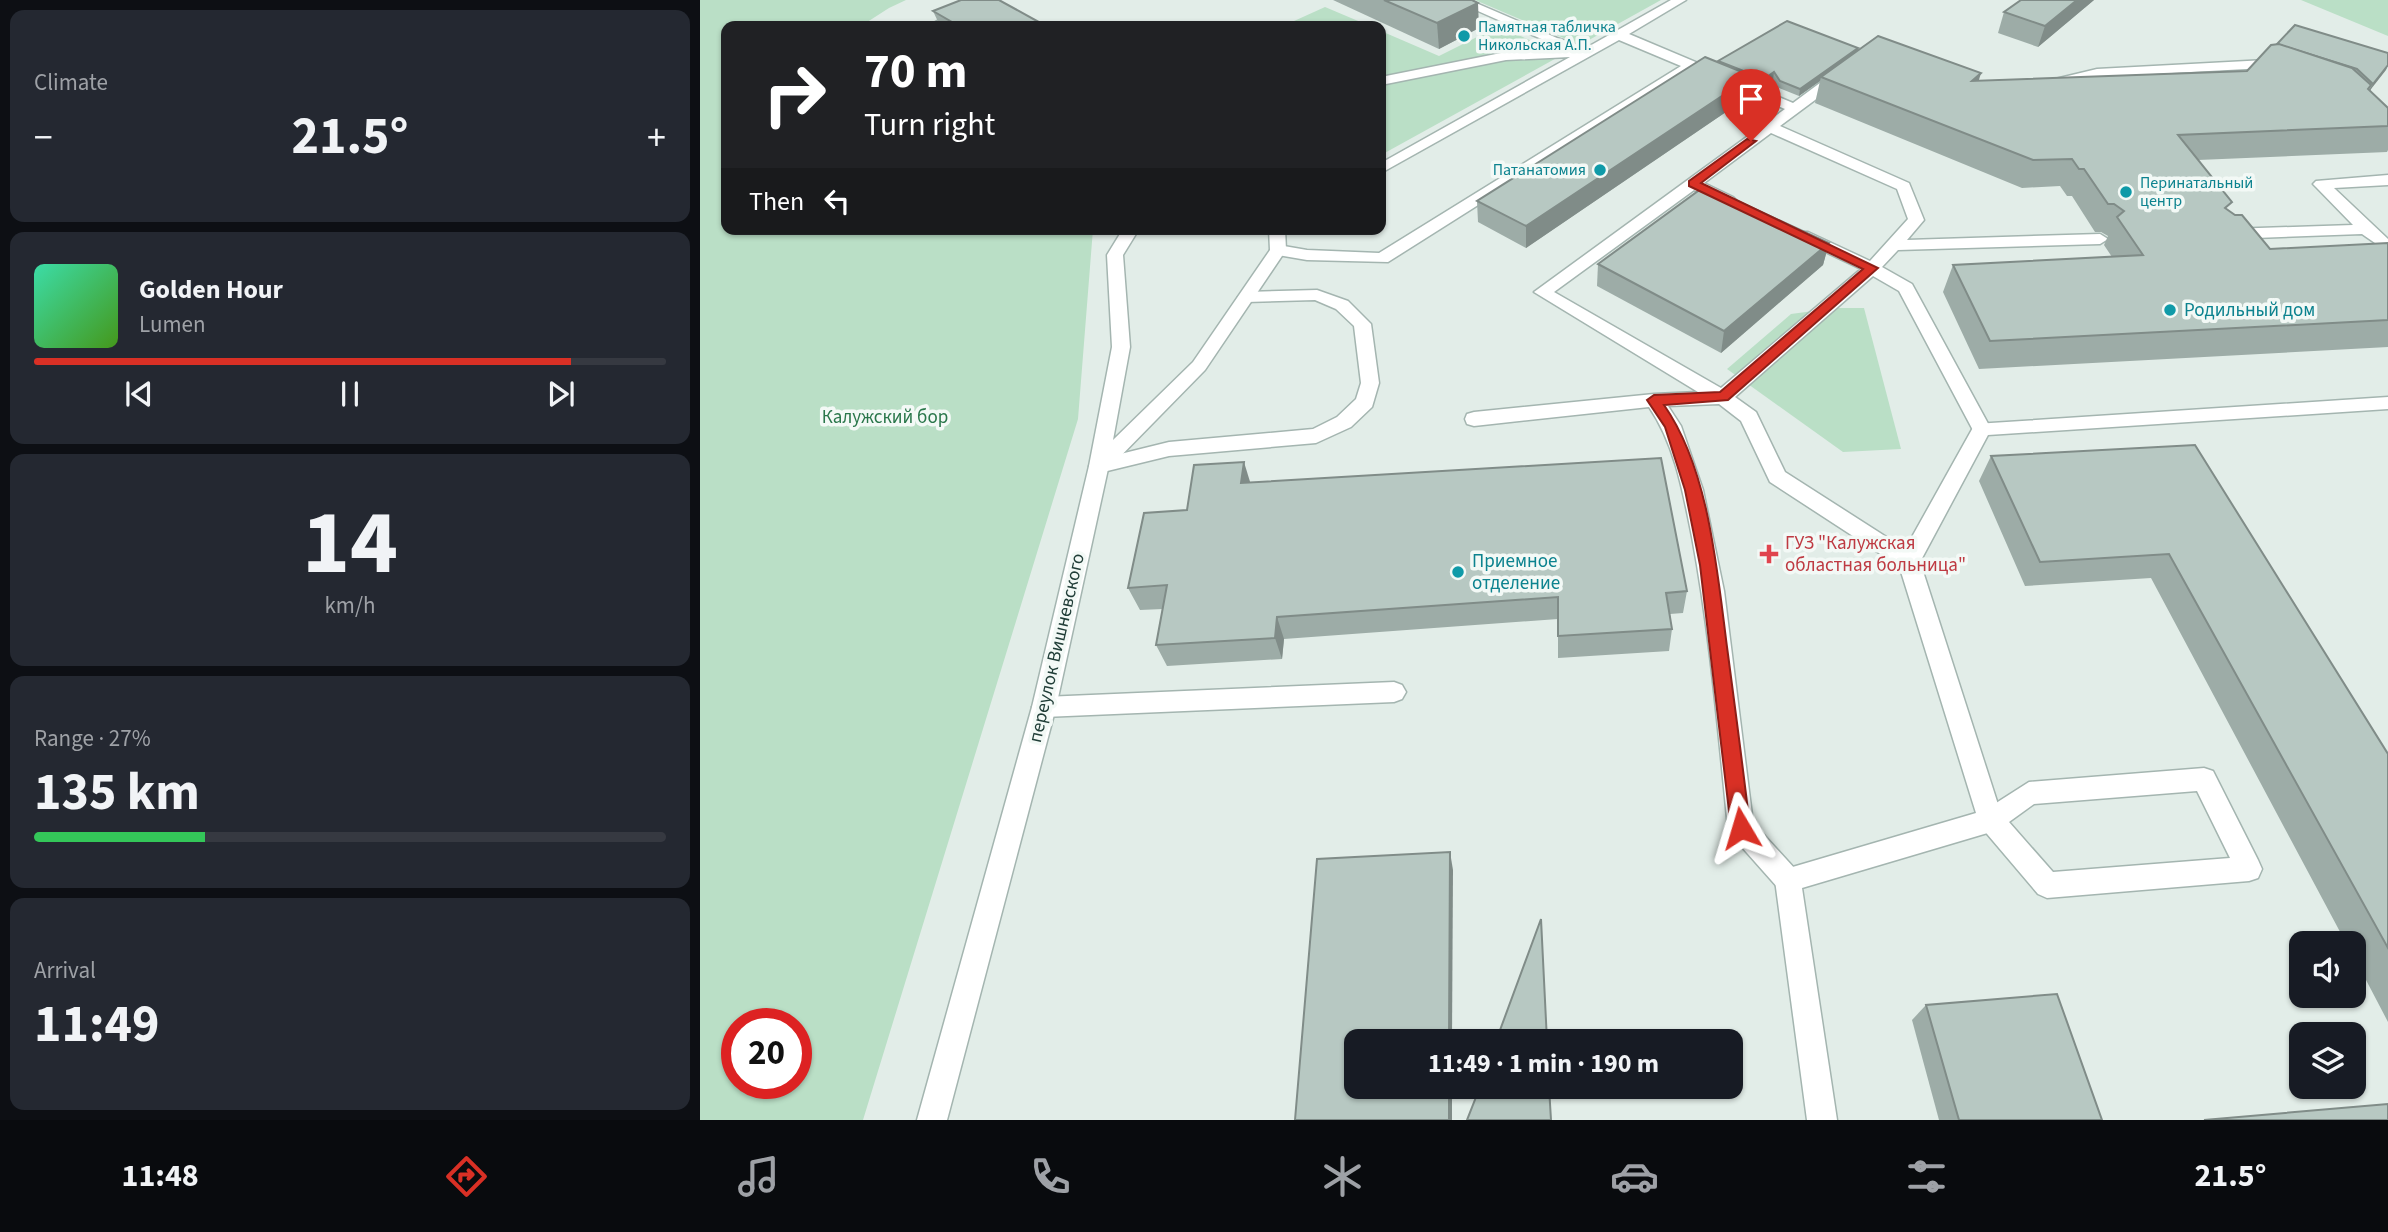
<!DOCTYPE html>
<html lang="en">
<head>
<meta charset="utf-8">
<style>
  body { margin:0; font-family:"Source Sans 3",sans-serif; background:#242831; color:#f1f3f6; height:100vh; display:flex; flex-direction:column; font-size:26px; white-space:nowrap }
  * { box-sizing:border-box; margin:0 }
  p { font-size:23px; color:#9ea1a6 }
  .icon { flex:none; width:38px; height:38px; fill:none; stroke:currentColor; stroke-width:2; stroke-linecap:round; stroke-linejoin:round }
  .map { position:relative; flex:1; overflow:hidden }
  .drawer { display:flex; flex-direction:column; gap:10px; padding:10px; background:#0d0f14; width:700px }
  .drawer>* { flex:none }
  .hud { position:absolute; left:21px; top:21px; width:665px; height:214px; border-radius:14px; box-shadow:0 2px 5px #0004; background:#202124; color:#fff; overflow:hidden }
  .buttons { position:absolute; left:1589px; top:931px; display:grid; gap:14px }
  .buttons a { display:grid; place-items:center; width:77px; height:77px; border-radius:14px; background:#171b24; box-shadow:0 2px 5px #0004; font-size:35px }
  .speed { position:absolute; left:21px; top:1008px; display:flex; gap:14px; font-size:35px; font-weight:700; text-align:center }
  .speed>* { display:grid; place-content:center; width:91px; height:91px; border-radius:50%; background:#171b24; box-shadow:0 2px 5px #0004; line-height:1 }
  .speed .limit { border:10px solid #d22; background:#fff; color:#111 }
  .pin { position:absolute; display:grid; place-items:center; width:60px; height:60px; color:#fff; margin:-72px -30px; border-radius:50% 50% 50% 0; rotate:-45deg; box-shadow:0 0 7px #0007 }
  .pin .icon { rotate:45deg }
  .me { position:absolute; width:77px; margin:-38px; rotate:353deg; stroke-linejoin:round; filter:drop-shadow(0 0 5px #0008) }
  .turn { display:flex; align-items:center; gap:24px; height:147px; padding:0 28px; font-size:32px }
  .turn .icon { width:91px; height:91px; stroke-width:2.5 }
  .turn b { display:block; font-size:49px; line-height:60px }
  .then { display:flex; align-items:center; height:66px; padding:0 28px; background:#0003; gap:14px; font-size:26px }
  .big { font-size:52px; font-weight:700; line-height:1.1 }
  .drawer .card { flex:1; display:flex; flex-direction:column; justify-content:center; gap:10px; min-width:0; padding:0 24px; border-radius:14px; background:#242831 }
  .drawer .dial { align-items:center; gap:0 }
  .dial b { font-size:91px; line-height:1 }
  .song { display:flex; align-items:center; gap:21px }
  .cover { width:84px; height:84px; border-radius:10px; background:linear-gradient(135deg,hsl(160 70% 55%),hsl(100 70% 35%)) }
  .played { height:7px; border-radius:4px; background:linear-gradient(90deg,#d93025 85%,#363941 85%) }
  .keys { display:flex; justify-content:space-around; direction:ltr }
  .heat { display:flex; justify-content:space-between; align-items:center; font-size:38px; direction:ltr }
  .charge { height:10px; border-radius:5px; background:linear-gradient(90deg,#34c759 27%,#363941 0) }
  .trip { position:absolute; left:644px; top:1029px; width:399px; height:70px; border-radius:14px; background:#171b24; box-shadow:0 2px 5px #0004; font-weight:700; line-height:70px; text-align:center }
  .dock { display:flex; height:112px; justify-content:space-around; align-items:center; background:#090b0e; color:#9ea1a6 }
  .dock .icon { width:49px; height:49px }
  .dock .selected { color:#d93025 }
  .dock b { font-size:32px; color:#f1f3f6 }
  main { display:flex; flex:1; min-height:0 }
  .map>svg:first-child { display:block }
  .green { fill:#badfc6; fill-rule:evenodd }
  .lines { fill:none; stroke-linecap:round; stroke-linejoin:round }
  .service-casing { stroke:#a4b5b0; stroke-width:3 }
  .minor-casing { stroke:#a4b5b0; stroke-width:3 }
  .service { fill:#fff; fill-rule:evenodd }
  .minor { fill:#fff; fill-rule:evenodd }
  .wall { fill:#9daca7 }
  .shaded-wall { fill:#808c88 }
  .building { fill:#b7c8c2; stroke:#808c88; stroke-width:2 }
  .route { fill:#d93025; stroke:#8d1f18; stroke-width:2 }
  .culture-dot { fill:#0f9aa8; stroke:#f3f9f6; stroke-width:2.5 }
  .health-dot { fill:#e0444e; stroke:#f3f9f6; stroke-width:2.5 }
  .labels { text-anchor:middle; dominant-baseline:central; stroke-width:7; stroke-linejoin:round; paint-order:stroke }
  .far-culture-label { font-size:16px; fill:#0d838f; stroke:#f3f9f6; text-anchor:start }
  .culture-label { font-size:19px; fill:#0d838f; stroke:#f3f9f6; text-anchor:start }
  .park-label { font-size:19px; fill:#2a774b; stroke:#f3f9f6 }
  .health-label { font-size:19px; fill:#be3a42; stroke:#f3f9f6; text-anchor:start }
  .street-label { font-size:19px; fill:#213e38; stroke:#f3f9f6 }
</style>
</head>
<body>
<main>
<section class="drawer">
<div class="card"><p>Climate</p>
<div class="heat"><a>−</a><b class="big">21.5°</b><a>+</a></div>
</div>
<div class="card">
<div class="song"><i class="cover"></i><div><b>Golden Hour</b><p>Lumen</p></div></div>
<div class="played"></div>
<div class="keys"><svg class="icon" aria-label="previous" viewBox="0 0 24 24"><path d="M18 5L8 12l10 7zM5 5v14"/></svg><svg class="icon" aria-label="pause" viewBox="0 0 24 24"><path d="M8 5v14M16 5v14"/></svg><svg class="icon" aria-label="next" viewBox="0 0 24 24"><path d="M6 5l10 7-10 7zM19 5v14"/></svg></div>
</div>
<div class="card dial"><b>14</b><p>km/h</p></div>
<div class="card"><p>Range · 27%</p><b class="big">135 km</b><div class="charge"></div></div>
<div class="card"><p>Arrival</p><b class="big">11:49</b></div>
</section>
<div class="map">
<svg width="1688" height="1120" viewBox="0 0 1688 1120">
  <rect width="100%" height="100%" fill="#e2ede8"/>
  <g class="green">
    <path d="M0,0H206L189,8L161,26H26V229H393L378,419L163,1120H0ZM37,1024H96V1083H37Z"/>
    <path d="M775,0H961L880,45Z"/>
    <path d="M1601,0H1688V36Z"/>
    <path d="M625,7L670,26H583Z"/>
    <path d="M799,26L862,55L681,155V31L739,56Z"/>
    <path d="M1136,308H1164L1201,449L1143,452L1027,369L1091,314Z"/>
  </g>
  <g class="lines">
    <defs>
      <g id="service">
        <path d="M276,0H292L243,26H228Z"/>
        <path d="M753,0H769L857,38L886,48L971,0H986L929,34L1093,103L1136,71H1146V77L1080,126L1209,183L1224,220L1207,240L1400,234L1408,239L1400,244L1198,250L1182,267L1212,284L1291,429L1289,434H1275L1199,291L1173,276L1035,397L1056,412L1085,472L1216,556L1220,562L1216,568L1209,570L1202,568L1070,482L1041,421L1019,404L968,406L981,426L1003,490L1024,591L1053,823L1097,871L1101,880L1097,889L1088,893L1079,889L1032,836L1028,828C1018,731 1010,633 992,537C983,492 975,445 949,407L774,426L767,424L765,419L767,414L774,412L954,394L998,392L834,292L1085,109L992,70L688,262L607,260L572,254L570,250L578,245L607,250L679,253L981,66L919,40L681,173V163L870,57L806,60L681,85V77L806,52L864,49ZM1071,133L1197,189L1208,219L1170,261L1108,232H1096L1094,235L1096,238L1161,269L1021,388L854,292L994,190L1023,203H1033L1036,200L1033,197L1004,183Z"/>
        <path d="M1566,60L1587,69L1580,73L1565,68L1397,77L1356,87L1349,83L1351,80L1397,69Z"/>
        <path d="M1688,175V185L1634,188L1688,239V252L1662,234L1529,239L1521,234L1529,229L1653,225L1616,187L1613,184L1616,181Z"/>
        <path d="M617,290L648,301L671,324L679,383L672,407L651,427L616,443L469,456L399,473L392,471L389,466L392,461L469,442L613,429L637,417L656,399L661,383L654,326L636,309L615,300L546,302L538,297L546,292Z"/>
        <path d="M694,682L702,685L706,692L702,699L694,702L344,717L336,714L332,707L336,700L344,697Z"/>
        <path d="M1504,768L1513,771L1558,860L1562,869L1558,878L1549,881L1347,898L1338,894L1282,828L1279,820L1282,812L1329,782ZM1497,791L1530,858L1353,872L1309,822L1334,804Z"/>
      </g>
      <g id="minor">
        <path d="M423,229H439L423,255L430,347L413,440L493,362L570,250L569,229H585L586,250L505,370L408,469L356,707L247,1120H217L332,707L389,466L412,347L407,255Z"/>
        <path d="M1688,397V409L1288,435L1220,562L1303,820L1300,828L1291,832L1102,888L1137,1120H1107L1075,880L1079,871L1276,813L1198,562L1275,424Z"/>
      </g>
    </defs>
    <use href="#service" class="service-casing"/>
    <use href="#minor" class="minor-casing"/>
    <use href="#service" class="service"/>
    <use href="#minor" class="minor"/>
  </g>
  <g class="wall">
    <path d="M633,0H772L779,28L739,49Z"/>
    <path d="M1321,0H1394L1338,47L1298,33L1304,12Z"/>
    <path d="M233,11L346,26H240Z"/>
    <path d="M1158,48V50L1279,81L1547,71L1688,53L1670,91L1688,108V150L1687,152L1498,160L1527,210L1570,249L1688,243V347L1279,369L1243,292L1253,265L1412,257L1404,245L1408,236L1401,232H1395L1372,196H1367L1360,186L1322,188L1115,103L1120,81L1099,96L1079,88L1073,80L1062,87L1051,82L1048,97L826,248L778,222L777,201L1018,62V61Z"/>
    <path d="M1129,243L1123,265L1021,353L897,286L898,264Z"/>
    <path d="M1495,445L1688,754V1022L1654,957V943H1646L1451,578L1325,586L1279,481L1291,456Z"/>
    <path d="M550,482L987,591L983,613L970,614L972,629L969,651L858,658V619L584,639L582,659L467,666L456,645L463,609L440,610L428,588L487,510Z"/>
    <path d="M1226,1005L1402,1120H1239L1212,1020Z"/>
  </g>
  <g class="shaded-wall">
    <path d="M1377,0H1394L1338,47L1345,26Z"/>
    <path d="M778,3L779,28L739,49L737,23Z"/>
    <path d="M1158,48L1157,56L1121,77L1120,81L1099,96L1100,89Z"/>
    <path d="M1688,65L1686,70L1664,98L1673,84Z"/>
    <path d="M1074,72L1073,80L1062,87L1064,79Z"/>
    <path d="M1281,73L1273,100L1272,81Z"/>
    <path d="M1052,76L1048,97L826,248V226Z"/>
    <path d="M1129,243L1123,265L1021,353L1024,331Z"/>
    <path d="M544,462L551,485L541,483Z"/>
    <path d="M577,617L584,639L582,659L575,638Z"/>
    <path d="M750,852L753,870L752,1041H749Z"/>
    <rect x="749" y="1087" width="3" height="33"/>
  </g>
  <g class="building">
    <path d="M261,0H299L346,26H259L233,11Z"/>
    <path d="M684,0H772L778,3L737,23Z"/>
    <path d="M1321,0H1377L1345,26L1304,12Z"/>
    <path d="M1087,21L1158,48L1100,89L1080,81L1074,72L1064,79L1018,61Z"/>
    <path d="M1595,25L1688,53V65L1673,84L1657,69L1577,44Z"/>
    <path d="M1178,36L1281,73L1272,81L1547,71L1571,45L1579,44L1652,68L1671,85L1668,89L1688,108V126L1478,135L1532,202L1525,208L1535,215H1542L1570,249L1688,243V320L1290,341L1253,265L1443,255L1417,217L1424,211L1414,204H1408L1384,169H1379L1372,159L1333,160L1121,77Z"/>
    <path d="M1005,57L1052,76L826,226L777,201Z"/>
    <path d="M1005,186L1129,243L1024,331L898,264Z"/>
    <path d="M1495,445L1688,754V948L1469,554L1340,562L1291,456Z"/>
    <path d="M961,458L987,591L966,593L972,629L858,636V597L577,617L575,638L456,645L467,585L428,588L444,513L487,510L494,465L544,462L541,483Z"/>
    <path d="M750,852L749,1041H656V1087H749V1120H595L617,859Z"/>
    <path d="M841,919L847,1041H796Z"/>
    <path d="M1357,994L1402,1120H1259L1226,1005Z"/>
    <path d="M780,1087H849L851,1120H767Z"/>
    <path d="M1688,1104V1120H1504Z"/>
  </g>
  <path class="route" d="M1047,139L1056,141L1001,183L1178,268L1028,400L964,405C1009,469 1017,570 1027,647C1035,707 1043,767 1050,828L1048,834L1041,837L1034,834L1031,828L1000,565L985,490L965,427L947,400L954,395L1020,392L1163,269L989,186V181Z"/>
  <g class="culture-dot">
    <circle cx="764" cy="36" r="7"/>
    <circle cx="900" cy="170" r="7"/>
    <circle cx="1426" cy="192" r="7"/>
    <circle cx="1470" cy="310" r="7"/>
    <circle cx="758" cy="572" r="7"/>
  </g>
  <path class="health-dot" d="M1065.5 543.5h7v7h7v7h-7v7h-7v-7h-7v-7h7z"/>
  <g class="labels">
    <g class="far-culture-label">
      <text x="778" y="27">Памятная табличка<tspan x="778" dy="18">Никольская А.П.</tspan></text>
      <text x="886" y="170" text-anchor="end">Патанатомия</text>
      <text x="1440" y="183">Перинатальный<tspan x="1440" dy="18">центр</tspan></text>
    </g>
    <g class="culture-label">
      <text x="1484" y="310">Родильный дом</text>
      <text x="772" y="561">Приемное<tspan x="772" dy="22">отделение</tspan></text>
    </g>
    <g class="park-label">
      <text x="185" y="417">Калужский бор</text>
    </g>
    <g class="health-label">
      <text x="1085" y="543">ГУЗ "Калужская<tspan x="1085" dy="22">областная больница"</tspan></text>
    </g>
    <g class="street-label">
      <text transform="translate(357 648) rotate(-77)">переулок Вишневского</text>
    </g>
  </g>
</svg>
<div class="buttons">
<a><svg class="icon" aria-label="sound" viewBox="0 0 24 24"><path d="M4 9h4l5-4v14l-5-4H4zM17 9q2 3 0 6"/></svg></a>
<a><svg class="icon" aria-label="layers" viewBox="0 0 24 24"><path d="M12 4l9 5-9 5-9-5zM3 14l9 5 9-5"/></svg></a>
</div>
<div class="speed"><div class="limit">20</div></div>
<div class="pin" style="left:1051px;top:141px;background:#d93025"><svg class="icon" aria-label="arrive" viewBox="0 0 24 24"><path d="M6 21V4h12l-3 4 3 4H6"/></svg></div>
<svg class="me" style="left:1041px;top:828px" viewBox="-20 -20 40 40"><path d="M0-17L14 15 0 8-14 15z" fill="#d93025" stroke="#fff" stroke-width="4"/></svg>
<div class="trip">11:49 · 1 min · 190 m</div>
<div class="hud">
<div class="turn"><svg class="icon" aria-label="right" viewBox="0 0 24 24"><path d="M7 20v-9h11M14 6l5 5-5 5"/></svg><div><b>70 m</b>Turn right</div></div>
<div class="then">Then<svg class="icon" aria-label="left" viewBox="0 0 24 24"><path d="M17 20v-9H6M10 6l-5 5 5 5"/></svg></div>
</div>
</div>
</main>
<nav class="dock">
<b>11:48</b>
<svg class="icon selected" aria-label="directions" viewBox="0 0 24 24"><path d="M12 3l9 9-9 9-9-9zM9 14v-3h6M13 9l2 2-2 2"/></svg>
<svg class="icon" aria-label="music" viewBox="0 0 24 24"><path d="M9 18V5l10-2v13"/><circle cx="6" cy="18" r="3"/><circle cx="16" cy="16" r="3"/></svg>
<svg class="icon" aria-label="phone" viewBox="0 0 24 24"><path d="M5 4h4l2 5-3 2q2 4 5 5l2-3 5 2v4C11 20 4 13 5 4z"/></svg>
<svg class="icon" aria-label="climate" viewBox="0 0 24 24"><path d="M12 3v18M4 7l16 10M4 17L20 7"/></svg>
<svg class="icon" aria-label="car" viewBox="0 0 24 24"><path d="M5 17H2v-5l4-1 3-4h7l3 4 3 1v5h-3M9 17h6M6 11h13"/><circle cx="7" cy="17" r="2"/><circle cx="17" cy="17" r="2"/></svg>
<svg class="icon" aria-label="filters" viewBox="0 0 24 24"><path d="M4 7h16M4 17h16"/><circle cx="9" cy="7" r="2"/><circle cx="15" cy="17" r="2"/></svg>
<b>21.5°</b>
</nav>
</body>
</html>
